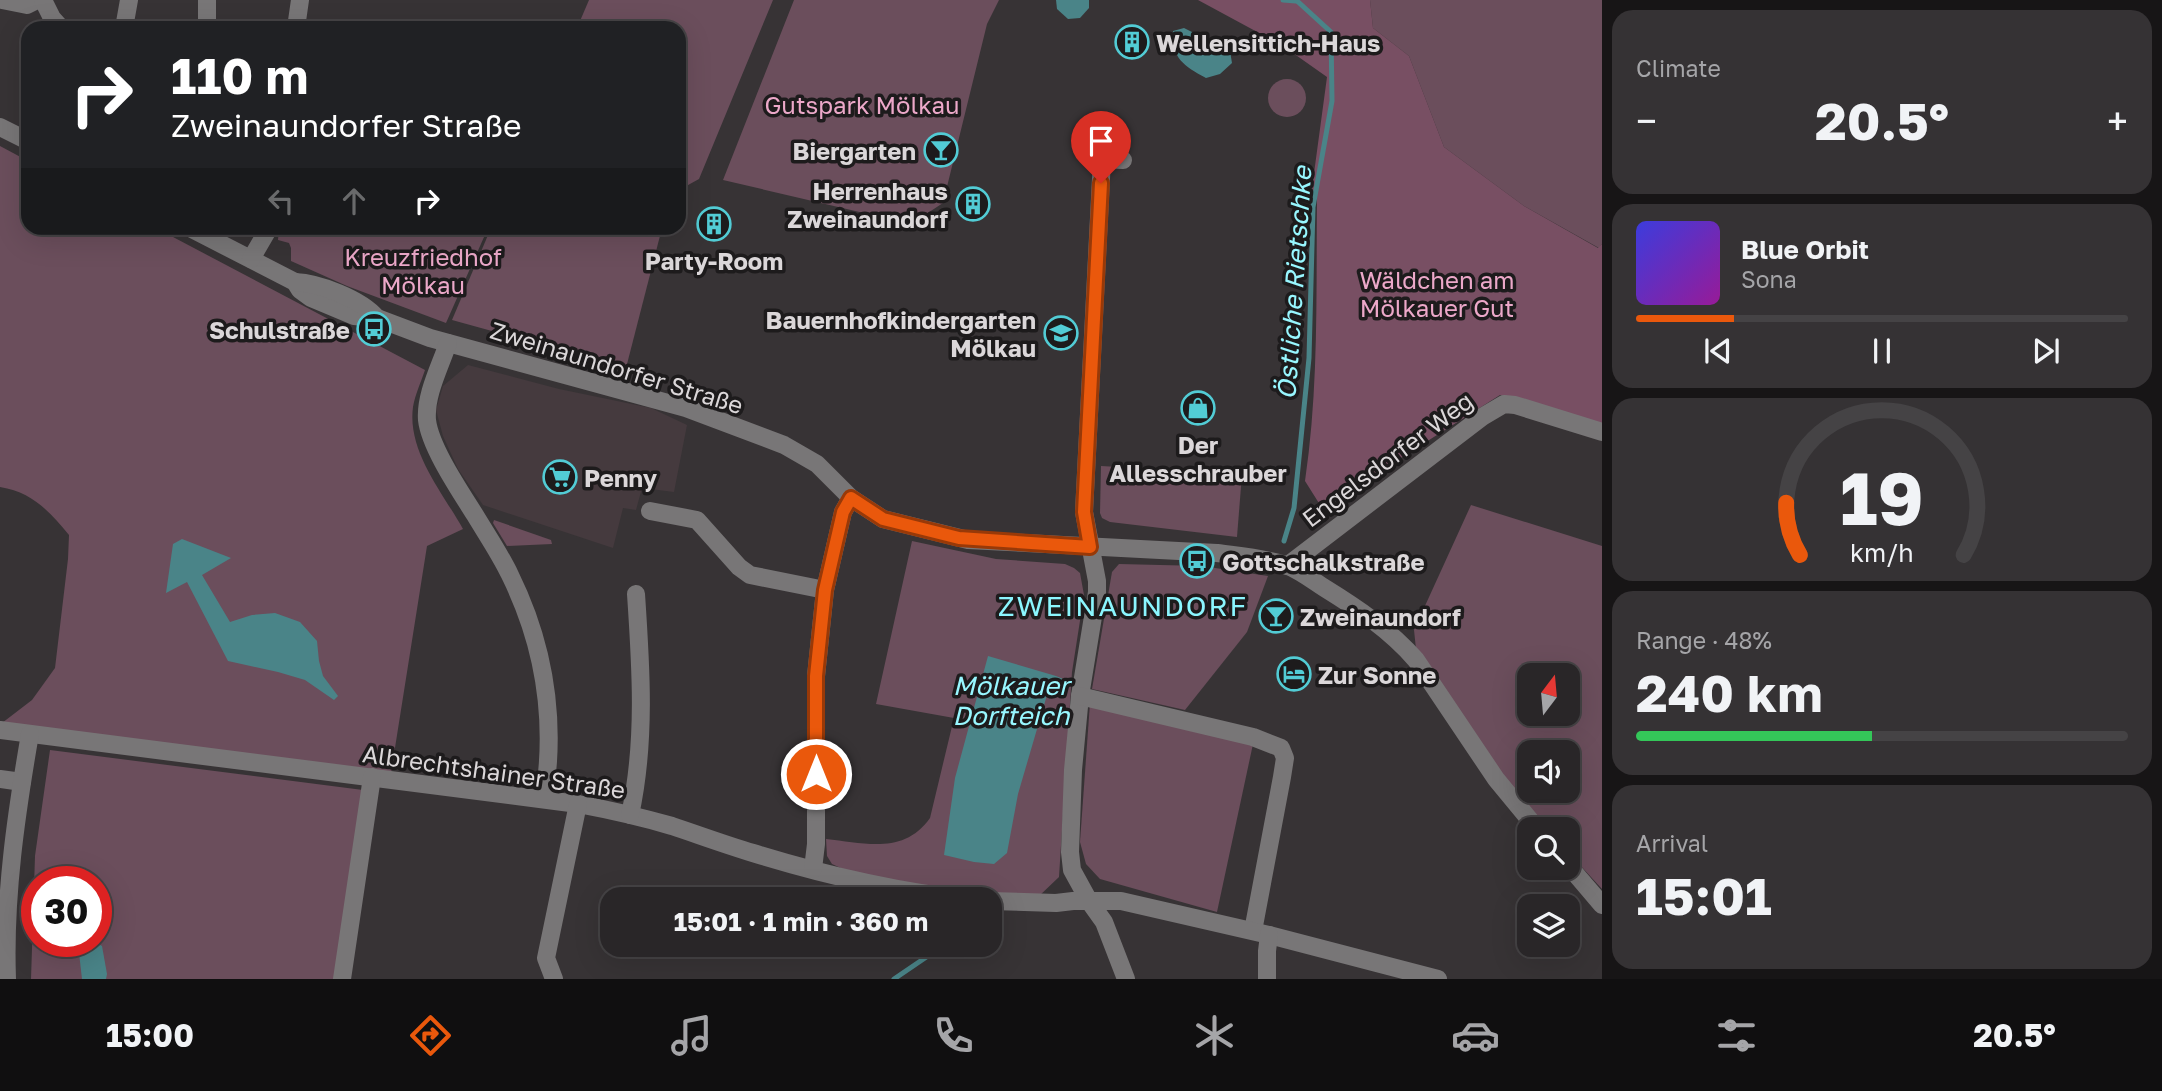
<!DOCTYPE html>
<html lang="en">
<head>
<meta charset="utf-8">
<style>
  body { margin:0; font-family:"Golos Text",sans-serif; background:#353234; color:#f1f3f6; height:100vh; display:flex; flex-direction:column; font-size:26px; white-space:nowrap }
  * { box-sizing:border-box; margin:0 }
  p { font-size:23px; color:#a5a5a8 }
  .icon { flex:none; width:38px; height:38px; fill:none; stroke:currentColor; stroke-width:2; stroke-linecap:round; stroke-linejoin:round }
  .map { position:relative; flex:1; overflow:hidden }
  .panel { display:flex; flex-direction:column; gap:10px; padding:10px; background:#171516; width:560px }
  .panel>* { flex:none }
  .banner { position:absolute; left:21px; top:21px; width:665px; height:214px; border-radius:21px; box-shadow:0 7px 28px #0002,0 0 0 2px #454345; background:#202124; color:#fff; overflow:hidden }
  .needle { width:46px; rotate:16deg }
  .tools { position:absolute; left:1517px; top:663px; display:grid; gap:14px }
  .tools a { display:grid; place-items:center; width:63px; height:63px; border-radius:14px; background:#292628; box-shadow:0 7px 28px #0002,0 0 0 2px #454345; font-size:35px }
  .speed { position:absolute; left:21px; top:866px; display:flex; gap:14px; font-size:35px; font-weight:700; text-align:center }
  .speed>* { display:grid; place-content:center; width:91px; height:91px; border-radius:50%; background:#292628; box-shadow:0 7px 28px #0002,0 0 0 2px #454345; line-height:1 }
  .speed .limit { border:10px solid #d22; background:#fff; color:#111 }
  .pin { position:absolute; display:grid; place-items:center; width:60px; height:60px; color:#fff; margin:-72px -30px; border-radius:50% 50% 50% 0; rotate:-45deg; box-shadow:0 0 7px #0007 }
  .pin .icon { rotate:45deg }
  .me { position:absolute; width:77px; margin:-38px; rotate:0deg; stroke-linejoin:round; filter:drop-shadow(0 0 5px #0008) }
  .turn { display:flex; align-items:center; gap:24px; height:147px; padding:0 35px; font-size:32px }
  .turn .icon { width:91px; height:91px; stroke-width:2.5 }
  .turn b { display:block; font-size:49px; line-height:60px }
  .lanes { display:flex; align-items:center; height:66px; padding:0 35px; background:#0003; justify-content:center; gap:35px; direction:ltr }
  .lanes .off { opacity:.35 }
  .big { font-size:52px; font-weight:700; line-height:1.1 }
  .panel .widget { flex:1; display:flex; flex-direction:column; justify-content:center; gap:10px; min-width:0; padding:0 24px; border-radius:21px; background:#353234 }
  .panel .dial { align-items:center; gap:0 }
  .dial svg { height:182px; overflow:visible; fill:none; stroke:#454345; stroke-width:7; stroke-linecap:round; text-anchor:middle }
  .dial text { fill:#f1f3f6; stroke:none }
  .song { display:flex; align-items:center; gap:21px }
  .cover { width:84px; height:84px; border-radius:10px; background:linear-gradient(135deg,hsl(240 70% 55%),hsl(300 70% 35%)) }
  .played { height:7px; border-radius:4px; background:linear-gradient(90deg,#ea580c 20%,#454345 20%) }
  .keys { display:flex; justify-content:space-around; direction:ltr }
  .heat { display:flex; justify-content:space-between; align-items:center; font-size:38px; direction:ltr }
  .charge { height:10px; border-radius:5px; background:linear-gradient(90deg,#34c759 48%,#454345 0) }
  .trip { position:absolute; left:600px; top:887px; width:402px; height:70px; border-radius:21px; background:#292628; box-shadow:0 7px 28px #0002,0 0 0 2px #454345; font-weight:700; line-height:70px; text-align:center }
  .menu { display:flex; height:112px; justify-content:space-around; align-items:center; background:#100f10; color:#a5a5a8 }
  .menu .icon { width:49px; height:49px }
  .menu .on { color:#ea580c }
  .menu b { font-size:32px; color:#f1f3f6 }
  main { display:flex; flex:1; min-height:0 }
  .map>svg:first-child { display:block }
  .built { fill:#453a3e }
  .green { fill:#6b4e5c; fill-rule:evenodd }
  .forest { fill:#784f63 }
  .water { fill:#4a8488 }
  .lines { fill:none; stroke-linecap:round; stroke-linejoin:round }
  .stream { stroke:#4a8488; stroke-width:5 }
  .minor { stroke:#787677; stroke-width:18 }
  .route-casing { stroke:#983908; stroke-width:18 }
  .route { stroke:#ea580c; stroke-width:12 }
  .labels { text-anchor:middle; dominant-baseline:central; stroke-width:7; stroke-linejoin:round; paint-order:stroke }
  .poi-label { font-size:24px; font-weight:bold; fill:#dbd7d9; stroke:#1d1b1c; text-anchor:start }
  .park-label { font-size:24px; fill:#eca8c9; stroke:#1d1b1c }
  .street-label { font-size:24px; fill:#dbd7d9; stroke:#1d1b1c }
  .water-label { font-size:26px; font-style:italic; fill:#98f7ff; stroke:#1d1b1c }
  .quarter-label { font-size:28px; letter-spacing:2px; fill:#8bf6ff; stroke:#1d1b1c }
</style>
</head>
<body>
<main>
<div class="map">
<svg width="1602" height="979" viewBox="0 0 1602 979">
  <rect width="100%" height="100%" fill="#373335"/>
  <path class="built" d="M468,365L559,389L651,408L687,425L674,492L642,488L636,510L623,508L613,548L483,505L458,469L443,436L436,410L443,386Z"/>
  <g class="green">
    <path d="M589,0H773L699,179L679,190V28H577Z"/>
    <path d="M794,0H999L987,24L943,203L911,224L723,180Z"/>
    <path d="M1370,0H1602V244L1599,248L1524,206L1444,147L1409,56L1373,28Z"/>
    <circle cx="1287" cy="98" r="19"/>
    <path d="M0,146L28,161V228H156L425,370C421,382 415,395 413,407C407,451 443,493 463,529L427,546L391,773L2,723L32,700L55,668L68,559L69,535C49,511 32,492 0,487Z"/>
    <path d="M279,228H488L446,323L347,286L291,261V248L289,243L278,240Z"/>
    <path d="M491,228H662L626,368L452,320Z"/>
    <path d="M1101,466L1242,474L1237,537L1110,522L1102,518L1100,513Z"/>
    <path d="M1471,505L1602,546V889L1568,852V830L1548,829L1498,776L1416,649L1414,630ZM1530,676H1568V714H1530ZM1530,752H1568V791H1530Z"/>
    <path d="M494,520L551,540L552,544L507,546L493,523Z"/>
    <path d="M912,541L996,559L1065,564L1074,568L1080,573L1084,595L1072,672L1059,877L1038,897L920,886L845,870L832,864L827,856L826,839C865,843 904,855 930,818L954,718L876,704Z"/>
    <path d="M1119,564L1202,566L1268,576L1247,632L1185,710L1092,689L1112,572Z"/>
    <path d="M1090,703L1253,744L1217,912L1100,879L1086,864L1080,842Z"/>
    <path d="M50,750L363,790L335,979H31L35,856ZM37,882H96V942H37Z"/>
  </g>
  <path class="forest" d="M1198,0H1370L1373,28L1409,56L1444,147L1524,206L1598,248L1602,244V427L1500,395L1322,508L1305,481C1319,388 1316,291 1317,197L1312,188L1327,77L1283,46Z"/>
  <g class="water">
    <path d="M1056,0H1089V8L1080,18L1068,19L1057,9Z"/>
    <path d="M1184,28L1202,37L1210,45L1219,46L1230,51L1232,63L1220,74L1206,78C1184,66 1171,58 1173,31Z"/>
    <path d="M182,539L231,558L202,575L230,622L252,615L275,613L300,622L317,641L319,661L323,676L338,696L334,700L305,680L278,672L228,661L187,582L166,593L173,544Z"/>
    <path d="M988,656L1056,676L1068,681L1065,691L1047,695L1018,794L1007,853L994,864L974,862L944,855L955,778Z"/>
    <path d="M82,942H95L102,946L107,974L106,979H82L78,944Z"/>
  </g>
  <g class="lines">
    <g class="stream">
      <path d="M1283,0L1296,1"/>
      <path d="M1284,541L1294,508L1309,358L1313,207L1332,101L1331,32L1296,0"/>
      <path d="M894,979L944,945"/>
    </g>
    <g class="minor">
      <path d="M2,0L27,5L37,0"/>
      <path d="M43,0L52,18L61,28"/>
      <path d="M124,28L129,0"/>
      <path d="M207,28V0"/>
      <path d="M296,28L300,0"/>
      <path d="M0,127L28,141"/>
      <path d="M1123,160L1102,159L1084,512L1097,581V592L1080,696L1073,770L1070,852L1072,870L1089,901L1104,922L1126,979"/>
      <path d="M190,228L295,282L300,290L311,298L354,316L377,318L430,338L686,408L784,445L817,464L851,498L883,519L968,540L1217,553C1239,556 1264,558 1286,565C1299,570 1311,579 1323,587C1357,608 1390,630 1416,660L1496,779L1538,830"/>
      <path d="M251,259L269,228"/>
      <path d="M295,282C319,283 361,299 377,318"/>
      <path d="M448,343C440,367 425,395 427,420C430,447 460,491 475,515C487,535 500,554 510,575C545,646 556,721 544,798"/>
      <path d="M650,511L697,520L739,567L750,575L825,590"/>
      <path d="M1287,566L1482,417L1504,404L1515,405L1602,432"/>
      <path d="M1080,696L1253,737L1281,748L1285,758L1282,777L1253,931"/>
      <path d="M0,730L578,804C610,810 641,817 672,826C699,835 726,845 753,853C824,875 898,892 972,900"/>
      <path d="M0,779L22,782"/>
      <path d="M630,815C646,742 641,667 636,594"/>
      <path d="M1568,865L1602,905"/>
      <path d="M813,869L816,844V676L825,590L843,512L851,498"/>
      <path d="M990,901L1056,903L1073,901H1121L1269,935L1438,979"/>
      <path d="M7,979C4,897 16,815 30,734"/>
      <path d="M342,979L372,777"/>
      <path d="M554,979L546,958L578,804"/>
      <path d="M1267,979V951L1269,935"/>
    </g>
  </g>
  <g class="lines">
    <defs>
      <path id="route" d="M816,774V676L825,590L843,512L851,498L883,519L959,538L1090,547L1084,512L1101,183"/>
    </defs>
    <use href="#route" class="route-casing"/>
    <use href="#route" class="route"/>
  </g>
  <defs>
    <symbol id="building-ring" viewBox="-11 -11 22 22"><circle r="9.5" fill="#1d1b1c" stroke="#52ccd5" stroke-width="1.5"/><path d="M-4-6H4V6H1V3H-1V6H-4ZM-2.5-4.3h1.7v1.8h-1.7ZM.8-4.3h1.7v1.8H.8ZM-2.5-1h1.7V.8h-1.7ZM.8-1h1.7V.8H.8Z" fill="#52ccd5"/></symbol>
    <symbol id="bar-ring" viewBox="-11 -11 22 22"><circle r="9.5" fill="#1d1b1c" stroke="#52ccd5" stroke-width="1.5"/><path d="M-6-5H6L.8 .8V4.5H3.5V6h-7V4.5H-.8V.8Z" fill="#52ccd5"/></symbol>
    <symbol id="bus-ring" viewBox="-11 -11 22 22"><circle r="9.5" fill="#1d1b1c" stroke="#52ccd5" stroke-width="1.5"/><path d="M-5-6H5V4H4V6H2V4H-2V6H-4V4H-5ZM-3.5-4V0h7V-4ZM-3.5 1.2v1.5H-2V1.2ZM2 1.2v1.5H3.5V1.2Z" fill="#52ccd5"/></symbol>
    <symbol id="school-ring" viewBox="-11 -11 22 22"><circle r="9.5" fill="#1d1b1c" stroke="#52ccd5" stroke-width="1.5"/><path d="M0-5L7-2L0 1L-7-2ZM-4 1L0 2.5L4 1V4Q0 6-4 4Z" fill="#52ccd5"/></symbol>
    <symbol id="shop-ring" viewBox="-11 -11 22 22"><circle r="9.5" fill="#1d1b1c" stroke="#52ccd5" stroke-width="1.5"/><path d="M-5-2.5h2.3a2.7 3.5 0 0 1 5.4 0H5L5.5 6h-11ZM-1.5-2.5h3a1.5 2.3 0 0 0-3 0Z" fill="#52ccd5"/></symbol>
    <symbol id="supermarket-ring" viewBox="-11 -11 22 22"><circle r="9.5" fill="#1d1b1c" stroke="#52ccd5" stroke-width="1.5"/><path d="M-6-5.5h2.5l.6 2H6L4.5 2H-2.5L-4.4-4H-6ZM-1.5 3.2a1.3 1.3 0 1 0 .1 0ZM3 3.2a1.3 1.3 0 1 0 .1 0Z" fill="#52ccd5"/></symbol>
    <symbol id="hotel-ring" viewBox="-11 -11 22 22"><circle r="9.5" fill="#1d1b1c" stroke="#52ccd5" stroke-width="1.5"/><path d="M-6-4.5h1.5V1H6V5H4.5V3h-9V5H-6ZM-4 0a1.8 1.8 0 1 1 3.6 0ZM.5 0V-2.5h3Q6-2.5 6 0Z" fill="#52ccd5"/></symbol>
  </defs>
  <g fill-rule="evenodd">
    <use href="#building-ring" x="1113" y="23" width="38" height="38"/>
    <use href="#bar-ring" x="922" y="131" width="38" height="38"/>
    <use href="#building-ring" x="954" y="185" width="38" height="38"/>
    <use href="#building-ring" x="695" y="205" width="38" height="38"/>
    <use href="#bus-ring" x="355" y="310" width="38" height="38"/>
    <use href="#school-ring" x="1042" y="314" width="38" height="38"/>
    <use href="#shop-ring" x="1179" y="389" width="38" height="38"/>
    <use href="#supermarket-ring" x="541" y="458" width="38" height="38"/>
    <use href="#bus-ring" x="1178" y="542" width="38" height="38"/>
    <use href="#bar-ring" x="1257" y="597" width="38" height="38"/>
    <use href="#hotel-ring" x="1275" y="655" width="38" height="38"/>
  </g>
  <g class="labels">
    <g class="poi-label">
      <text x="1156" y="42">Wellensittich-Haus</text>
      <text x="916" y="150" text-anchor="end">Biergarten</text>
      <text x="948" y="190" text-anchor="end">Herrenhaus<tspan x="948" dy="28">Zweinaundorf</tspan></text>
      <text x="714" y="260" text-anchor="middle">Party-Room</text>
      <text x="1036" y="319" text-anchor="end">Bauernhofkindergarten<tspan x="1036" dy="28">Mölkau</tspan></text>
      <text x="350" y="329" text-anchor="end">Schulstraße</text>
      <text x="1198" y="444" text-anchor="middle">Der<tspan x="1198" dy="28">Allesschrauber</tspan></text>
      <text x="584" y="477">Penny</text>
      <text x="1222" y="561">Gottschalkstraße</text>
      <text x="1300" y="616">Zweinaundorf</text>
      <text x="1318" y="674">Zur Sonne</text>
    </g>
    <g class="park-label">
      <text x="862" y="104">Gutspark Mölkau</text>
      <text x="423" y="256">Kreuzfriedhof<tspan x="423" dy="28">Mölkau</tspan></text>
      <text x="1437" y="279">Wäldchen am<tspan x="1437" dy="28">Mölkauer Gut</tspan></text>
    </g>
    <g class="street-label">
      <text transform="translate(617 367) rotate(17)">Zweinaundorfer Straße</text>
      <text transform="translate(1387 459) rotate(-37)">Engelsdorfer Weg</text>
      <text transform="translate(494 771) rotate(8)">Albrechtshainer Straße</text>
    </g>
    <g class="water-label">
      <text transform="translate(1294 283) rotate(-86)">Östliche Rietschke</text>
      <text x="1011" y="685">Mölkauer<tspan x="1011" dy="30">Dorfteich</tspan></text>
    </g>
    <g class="quarter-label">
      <text x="1123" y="605">ZWEINAUNDORF</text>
    </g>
  </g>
</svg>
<div class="tools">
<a><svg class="needle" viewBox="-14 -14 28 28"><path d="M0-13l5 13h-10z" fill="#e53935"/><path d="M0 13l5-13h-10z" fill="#a5a5a8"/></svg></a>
<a><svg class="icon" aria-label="sound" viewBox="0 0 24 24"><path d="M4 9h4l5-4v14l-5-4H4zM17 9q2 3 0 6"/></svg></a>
<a><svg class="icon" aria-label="search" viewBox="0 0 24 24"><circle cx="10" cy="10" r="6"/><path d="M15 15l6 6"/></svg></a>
<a><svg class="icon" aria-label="layers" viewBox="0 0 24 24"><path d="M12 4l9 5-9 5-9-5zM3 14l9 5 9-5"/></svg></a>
</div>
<div class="speed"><div class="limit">30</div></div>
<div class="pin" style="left:1101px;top:183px;background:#d93025"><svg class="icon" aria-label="arrive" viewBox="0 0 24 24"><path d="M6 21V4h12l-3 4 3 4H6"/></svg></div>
<svg class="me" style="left:816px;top:774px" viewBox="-20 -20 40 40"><circle r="17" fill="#ea580c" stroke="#fff" stroke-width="3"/><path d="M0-11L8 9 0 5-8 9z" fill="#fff"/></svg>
<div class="trip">15:01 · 1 min · 360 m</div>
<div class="banner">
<div class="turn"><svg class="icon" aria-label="right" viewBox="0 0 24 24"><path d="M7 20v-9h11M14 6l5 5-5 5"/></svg><div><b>110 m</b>Zweinaundorfer Straße</div></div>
<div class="lanes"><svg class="icon off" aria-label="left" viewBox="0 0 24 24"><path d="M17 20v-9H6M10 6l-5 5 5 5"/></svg><svg class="icon off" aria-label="ahead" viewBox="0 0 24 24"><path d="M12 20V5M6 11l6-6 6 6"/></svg><svg class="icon" aria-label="right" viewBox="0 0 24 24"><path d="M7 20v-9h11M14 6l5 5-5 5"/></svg></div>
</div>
</div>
<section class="panel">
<div class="widget"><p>Climate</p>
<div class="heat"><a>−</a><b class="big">20.5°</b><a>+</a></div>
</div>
<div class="widget">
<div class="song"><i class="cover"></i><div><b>Blue Orbit</b><p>Sona</p></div></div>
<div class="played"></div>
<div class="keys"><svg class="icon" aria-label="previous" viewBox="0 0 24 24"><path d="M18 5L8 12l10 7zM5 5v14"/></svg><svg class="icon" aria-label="pause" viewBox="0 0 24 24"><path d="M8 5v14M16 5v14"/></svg><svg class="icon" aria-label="next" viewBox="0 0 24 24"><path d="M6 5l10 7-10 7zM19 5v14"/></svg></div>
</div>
<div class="widget dial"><svg viewBox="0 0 100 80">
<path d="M14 69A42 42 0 1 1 86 69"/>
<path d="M14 69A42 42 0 0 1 8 46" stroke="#ea580c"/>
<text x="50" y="56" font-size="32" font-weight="700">19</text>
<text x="50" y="72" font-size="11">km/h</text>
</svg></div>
<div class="widget"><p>Range · 48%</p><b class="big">240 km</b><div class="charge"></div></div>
<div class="widget"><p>Arrival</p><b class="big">15:01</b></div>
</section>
</main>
<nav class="menu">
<b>15:00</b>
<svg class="icon on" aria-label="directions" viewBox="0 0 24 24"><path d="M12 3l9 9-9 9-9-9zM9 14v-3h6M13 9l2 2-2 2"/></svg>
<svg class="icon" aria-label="music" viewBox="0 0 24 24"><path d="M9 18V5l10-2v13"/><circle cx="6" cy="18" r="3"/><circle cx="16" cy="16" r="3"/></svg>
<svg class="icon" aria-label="phone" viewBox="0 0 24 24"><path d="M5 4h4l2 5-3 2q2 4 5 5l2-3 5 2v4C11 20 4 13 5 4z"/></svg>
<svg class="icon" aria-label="climate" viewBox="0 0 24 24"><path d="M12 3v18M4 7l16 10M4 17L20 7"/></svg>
<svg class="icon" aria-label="car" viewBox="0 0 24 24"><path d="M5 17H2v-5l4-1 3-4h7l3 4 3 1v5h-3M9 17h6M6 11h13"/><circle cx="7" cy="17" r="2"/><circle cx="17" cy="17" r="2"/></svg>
<svg class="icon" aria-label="filters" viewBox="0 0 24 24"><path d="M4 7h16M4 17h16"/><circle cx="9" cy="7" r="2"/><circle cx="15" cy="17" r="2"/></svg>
<b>20.5°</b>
</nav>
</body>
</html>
